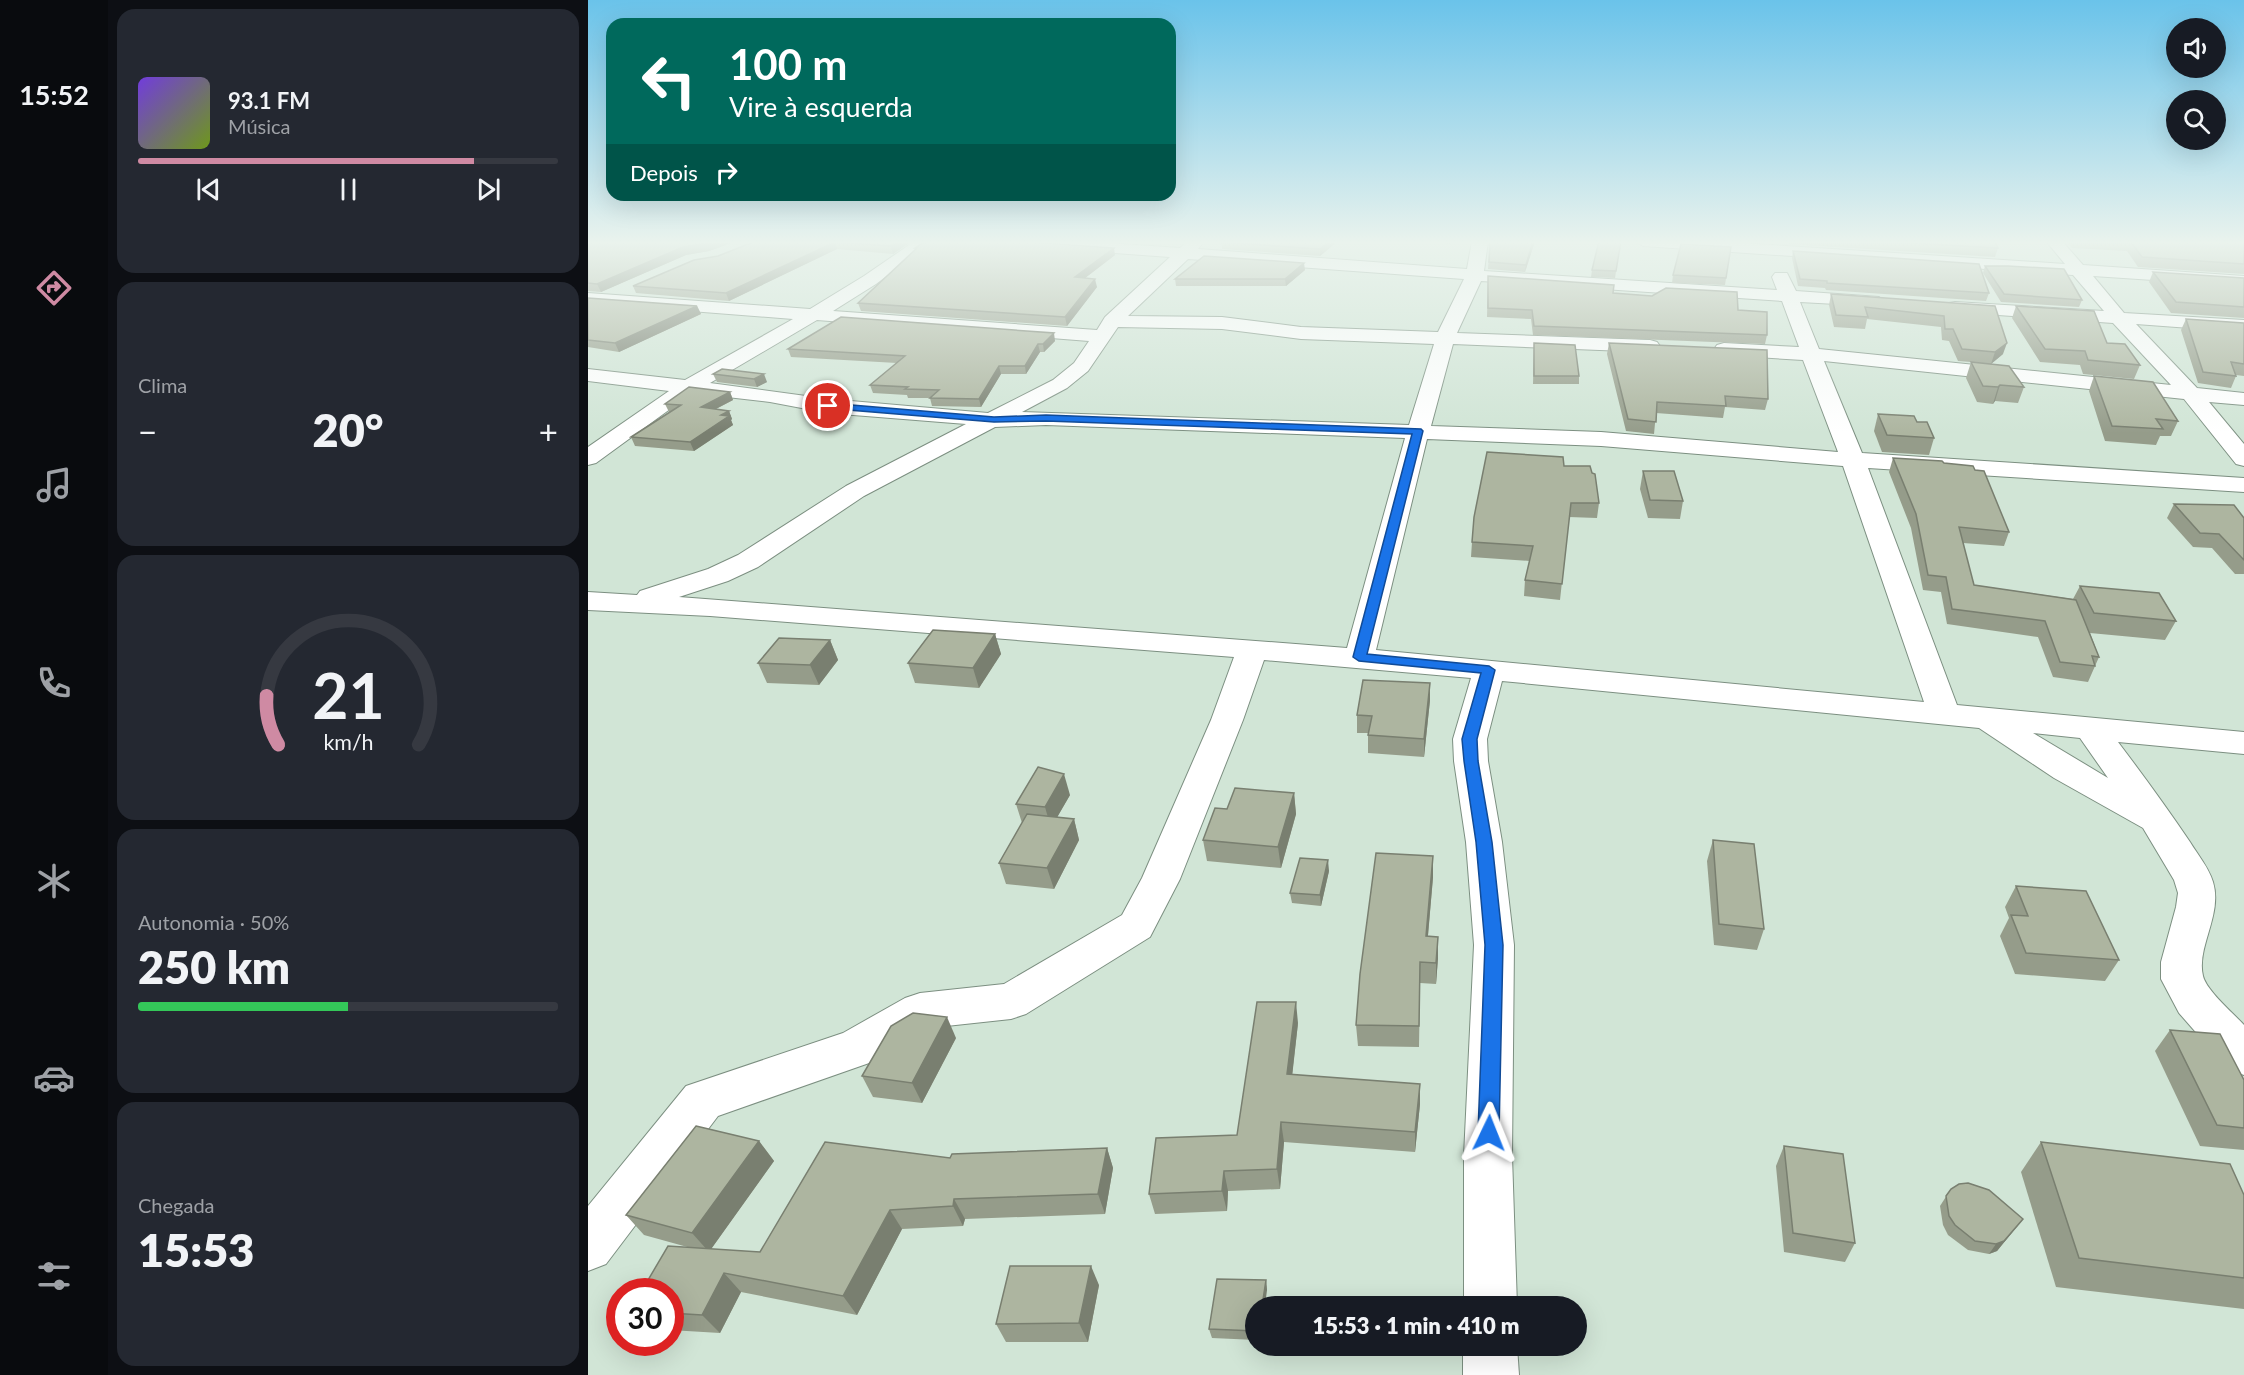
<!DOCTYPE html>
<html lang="pt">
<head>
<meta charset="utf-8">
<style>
  body { margin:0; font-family:Lato,sans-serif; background:#242831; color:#f1f3f6; height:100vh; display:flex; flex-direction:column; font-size:22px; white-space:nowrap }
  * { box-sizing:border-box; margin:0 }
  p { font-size:20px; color:#9ea1a6 }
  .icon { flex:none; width:33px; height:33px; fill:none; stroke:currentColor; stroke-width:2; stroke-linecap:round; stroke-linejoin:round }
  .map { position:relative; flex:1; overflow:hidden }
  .details { display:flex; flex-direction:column; gap:9px; padding:9px; background:#0d0f14; width:480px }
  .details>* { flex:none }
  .guide { position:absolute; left:18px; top:18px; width:570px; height:183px; border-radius:18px; box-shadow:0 6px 24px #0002; background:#00695c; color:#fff; overflow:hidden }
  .tools { position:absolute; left:1578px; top:18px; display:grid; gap:12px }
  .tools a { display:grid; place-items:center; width:60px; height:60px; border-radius:50%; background:#171b24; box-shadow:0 6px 24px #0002; font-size:30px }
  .speed { position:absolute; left:18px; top:1278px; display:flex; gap:12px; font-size:30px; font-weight:700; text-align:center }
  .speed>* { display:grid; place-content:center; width:78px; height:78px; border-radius:50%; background:#171b24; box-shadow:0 6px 24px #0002; line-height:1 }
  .speed .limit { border:9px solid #d22; background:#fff; color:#111 }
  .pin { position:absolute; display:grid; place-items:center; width:51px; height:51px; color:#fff; margin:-26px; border:3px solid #fff; border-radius:50%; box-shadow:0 2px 6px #0007 }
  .me { position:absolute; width:66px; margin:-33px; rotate:2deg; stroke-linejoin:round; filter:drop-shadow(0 0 4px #0008) }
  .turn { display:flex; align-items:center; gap:21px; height:126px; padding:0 24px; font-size:27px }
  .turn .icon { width:78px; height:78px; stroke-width:2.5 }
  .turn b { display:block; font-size:42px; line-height:51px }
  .then { display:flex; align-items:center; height:57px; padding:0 24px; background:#0003; gap:12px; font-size:22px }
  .big { font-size:45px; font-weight:800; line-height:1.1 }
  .details .tile { flex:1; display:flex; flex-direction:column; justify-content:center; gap:9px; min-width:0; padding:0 21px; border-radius:18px; background:#242831 }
  .details .dial { align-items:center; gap:0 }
  .dial svg { height:156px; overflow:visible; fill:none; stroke:#363941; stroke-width:7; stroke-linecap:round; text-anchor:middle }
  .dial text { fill:#f1f3f6; stroke:none }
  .song { display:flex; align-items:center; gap:18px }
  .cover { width:72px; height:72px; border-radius:9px; background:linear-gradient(135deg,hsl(260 70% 55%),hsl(80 70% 35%)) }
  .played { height:6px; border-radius:3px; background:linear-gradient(90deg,#cf8aa3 80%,#363941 80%) }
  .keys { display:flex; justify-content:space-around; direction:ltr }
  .heat { display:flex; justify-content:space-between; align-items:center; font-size:33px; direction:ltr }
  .charge { height:9px; border-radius:4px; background:linear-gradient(90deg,#34c759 50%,#363941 0) }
  .trip { position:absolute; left:657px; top:1296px; width:342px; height:60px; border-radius:30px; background:#171b24; box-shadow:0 6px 24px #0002; font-weight:800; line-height:60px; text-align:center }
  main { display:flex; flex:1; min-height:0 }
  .dock { display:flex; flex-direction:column; width:108px; justify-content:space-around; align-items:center; background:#090b0e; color:#9ea1a6 }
  .dock .icon { width:42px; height:42px }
  .dock .selected { color:#cf8aa3 }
  .dock b { font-size:27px; color:#f1f3f6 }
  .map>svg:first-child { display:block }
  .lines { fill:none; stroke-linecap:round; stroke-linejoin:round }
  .minor-casing { stroke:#7c8f81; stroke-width:2 }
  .minor { fill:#fff; fill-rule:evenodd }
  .wall { fill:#959c8a }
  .shaded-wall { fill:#797f70 }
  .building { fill:#adb5a0; stroke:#797f70; stroke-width:1.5 }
  .route { fill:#1a73e8; stroke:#114b97; stroke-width:1.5 }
</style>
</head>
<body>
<main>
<nav class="dock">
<b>15:52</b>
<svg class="icon selected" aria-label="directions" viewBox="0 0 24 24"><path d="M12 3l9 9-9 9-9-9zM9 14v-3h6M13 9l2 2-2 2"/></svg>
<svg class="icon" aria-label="music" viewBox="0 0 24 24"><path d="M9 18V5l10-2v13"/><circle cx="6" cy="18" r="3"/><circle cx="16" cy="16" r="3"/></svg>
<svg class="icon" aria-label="phone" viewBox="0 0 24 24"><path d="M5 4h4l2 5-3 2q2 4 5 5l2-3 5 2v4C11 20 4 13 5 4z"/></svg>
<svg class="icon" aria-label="climate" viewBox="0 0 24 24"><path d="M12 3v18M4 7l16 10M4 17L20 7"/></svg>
<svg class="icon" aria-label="car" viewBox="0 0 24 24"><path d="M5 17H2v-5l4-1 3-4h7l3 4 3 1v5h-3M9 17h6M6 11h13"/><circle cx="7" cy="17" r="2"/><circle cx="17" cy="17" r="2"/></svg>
<svg class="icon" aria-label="filters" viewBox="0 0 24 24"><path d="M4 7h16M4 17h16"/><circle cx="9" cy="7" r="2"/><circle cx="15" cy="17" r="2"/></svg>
</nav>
<section class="details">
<div class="tile">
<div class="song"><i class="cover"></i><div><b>93.1 FM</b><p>Música</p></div></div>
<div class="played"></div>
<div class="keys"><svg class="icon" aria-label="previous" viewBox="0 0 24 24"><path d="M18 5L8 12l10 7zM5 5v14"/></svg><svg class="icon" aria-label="pause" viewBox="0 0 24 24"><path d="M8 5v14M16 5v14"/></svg><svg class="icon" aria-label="next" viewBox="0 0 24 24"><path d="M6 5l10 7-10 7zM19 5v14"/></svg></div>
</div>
<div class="tile"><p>Clima</p>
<div class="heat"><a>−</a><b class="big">20°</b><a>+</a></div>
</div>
<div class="tile dial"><svg viewBox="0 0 100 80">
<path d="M14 69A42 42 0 1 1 86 69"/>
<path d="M14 69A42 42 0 0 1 8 44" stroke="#cf8aa3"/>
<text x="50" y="56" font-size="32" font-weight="700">21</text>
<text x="50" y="72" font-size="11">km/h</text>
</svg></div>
<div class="tile"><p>Autonomia · 50%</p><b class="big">250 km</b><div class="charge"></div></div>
<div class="tile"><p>Chegada</p><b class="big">15:53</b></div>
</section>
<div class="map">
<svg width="1656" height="1375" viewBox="0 0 1656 1375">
  <rect width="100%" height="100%" fill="#d1e5d6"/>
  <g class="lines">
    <defs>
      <g id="minor">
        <path d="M327,241H345L288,284L245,311L509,330L517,317L582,257L430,246L424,244L422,241H490L592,248L600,241H612L614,244L610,249L879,269L884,241H900L896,271L1189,290L1184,277L1187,273H1199L1208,291L1291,297L1294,301L1291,305L1285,306L1212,302L1231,349L1583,385L1525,323L1367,312L1361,311L1358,307L1361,303L1367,302L1516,311L1485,275L1055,246L1047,241H1122L1477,264L1458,241H1474L1495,265L1656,276V286L1505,276L1536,313L1656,320V332L1548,324L1609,388L1656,393V405L1621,402L1656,444V466L1648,464L1596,399L1236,361L1274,453L1656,478V492L1280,468L1369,705L1656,732V754L1530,742C1555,775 1579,808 1602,842C1610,855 1621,868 1625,882C1635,915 1608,947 1615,976C1618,990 1645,1013 1656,1025V1075L1640,1069L1591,1013L1573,979V962L1588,907L1590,893L1586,880L1555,828L1466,778L1391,728L914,681L899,739L900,761L914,842L926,945L924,1156L929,1306H876V1156L886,945L878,842L866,761L865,739L883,678L676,660L655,720L592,879L562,937L438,1014L423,1019L340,1028L284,1062L130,1116L18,1264L0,1271V1206L98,1086L255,1033L317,998L332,993L416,984L534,915L554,878L623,720L646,657L122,616L0,610V592L49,595L52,591L120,569L150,555L258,486L378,424L240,413L182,402L104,393L8,463L0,465V447L81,391L0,381V369L97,380L205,319L0,303V293L222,309L276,276ZM600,259L876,279L850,332L713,327L634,317L540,316ZM893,281L1194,301L1211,347L1136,343L1129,345L1126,349L1129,353L1136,355L1215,360L1250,452L1013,432L843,426L865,344L1062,352L1069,350L1072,346L1069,342L1062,340L869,333ZM229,320L501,341L486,363L465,380L400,413L240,399L122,383ZM530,327L634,329L713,339L846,344L821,425L434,412L479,388L500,371ZM458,425L817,438L759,648L91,597L140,581L170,567L276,496L407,427ZM839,439L1013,446L1255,466L1336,702L788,650ZM1445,733L1492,738L1520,778Z"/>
        <path d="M875,1346H929L931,1375H875Z"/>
      </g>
    </defs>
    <use href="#minor" class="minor-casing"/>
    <use href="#minor" class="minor"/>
  </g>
  <g class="wall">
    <path d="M0,241H149L121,251L98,255L13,292L0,291Z"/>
    <path d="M168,241H324L305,254L249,249L141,301L48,293L45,286L130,256Z"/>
    <path d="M517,241H546L544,242Z"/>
    <path d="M628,241H750L732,256L634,249V244L628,243Z"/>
    <path d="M808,241H866L863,244Z"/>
    <path d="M902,241H947L937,272L900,269Z"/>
    <path d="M1033,241L1027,278L1003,277L1004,270Z"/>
    <path d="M1200,241H1407L1410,248L1407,257L1201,244Z"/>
    <path d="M1479,241H1656V274L1550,267L1539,251L1484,248Z"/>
    <path d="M1143,247L1137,285L1084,283L1085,275Z"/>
    <path d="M327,248L527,255L497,278L509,287L479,326L273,311L270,303L328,250Z"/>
    <path d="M1205,251L1401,293L1398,301L1238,290L1237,288L1210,286L1204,258Z"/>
    <path d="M1397,266L1494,300L1491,307L1413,302L1395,273Z"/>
    <path d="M717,270L698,286H588L587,279Z"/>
    <path d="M1565,272L1656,278V318L1583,313L1561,282Z"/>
    <path d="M900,276L1150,310L1179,335L1177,344L945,335L943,319L899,317Z"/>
    <path d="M1243,294L1407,306L1415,354L1403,364L1436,387L1430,403L1407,401L1405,404L1389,402L1378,378L1383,362L1370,361L1361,341L1354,340L1353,327L1279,319L1277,329L1246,327L1241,305Z"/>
    <path d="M0,298L109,306L113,314L31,352L0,347Z"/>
    <path d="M1428,306L1519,343L1552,365L1546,379L1495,374L1492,365L1452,362L1424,318Z"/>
    <path d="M1598,319L1656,323V376L1648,375V376L1643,388L1610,383L1593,330Z"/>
    <path d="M467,341L456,352H452L438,374H413L393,407L344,406L342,398H320L319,395L285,393L282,385L309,363L203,357L200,349Z"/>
    <path d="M946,343L991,376V384H945Z"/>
    <path d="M1021,343L1180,399L1177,410L1137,407L1135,418L1068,413L1066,434L1038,431L1019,354Z"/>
    <path d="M134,369L179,382L169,387L129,382L125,374Z"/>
    <path d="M1506,376L1590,421L1583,436H1572L1568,445L1517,441L1501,391Z"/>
    <path d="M142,392L145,400L128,409L141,411L144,419L143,420L145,425L106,451L47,446L43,437L81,412L77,404Z"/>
    <path d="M1290,414L1329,422L1346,438L1341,455L1294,452L1286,431Z"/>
    <path d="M1305,458L1356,463L1387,470L1421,532L1416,546L1375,543L1386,585L1485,599L1492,586L1588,621L1577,640L1502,633L1511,657L1500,682L1465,677L1450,637L1359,624L1353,592L1335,590L1323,528L1301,472Z"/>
    <path d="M976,466L1011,503L1009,518L981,517L972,600L936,596L937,580L942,561L883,557L884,542Z"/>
    <path d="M1055,471L1095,501L1092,519L1060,518L1052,489Z"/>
    <path d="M1586,504L1656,518V574H1647L1624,548L1605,547L1579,518Z"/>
    <path d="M407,634L413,654L391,688L327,683L320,663Z"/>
    <path d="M242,640L250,660L231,685L179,683L170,663Z"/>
    <path d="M842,700L836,757L780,753V733H769V715Z"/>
    <path d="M706,793L708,814L693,868L619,861L615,840L639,809Z"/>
    <path d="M482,795L469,817L486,819L491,840L466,889L418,884L411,863L434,823L428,804Z"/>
    <path d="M1125,840L1176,929L1169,950L1126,945L1119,861Z"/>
    <path d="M845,856V877L840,936L850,937V958L848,984L832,983L831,1047L770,1046L768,1025Z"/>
    <path d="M741,871L733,906L704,903L702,893Z"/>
    <path d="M1428,886L1531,960L1517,981L1427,974L1412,936L1421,918L1417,907Z"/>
    <path d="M710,1023L704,1075L832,1104L827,1152L696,1142L692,1189L640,1191L639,1211L567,1214L561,1194L649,1135Z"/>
    <path d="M1582,1030L1656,1080V1150L1612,1146L1567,1051Z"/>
    <path d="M368,1038L334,1103L285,1097L274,1076Z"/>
    <path d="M171,1141L186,1161L123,1249L172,1252L362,1158L519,1148L525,1168L517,1214L377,1219L375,1226L314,1229L269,1315L153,1292L132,1333L82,1330V1292L103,1248L56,1235L38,1215Z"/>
    <path d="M1453,1142L1656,1195V1309L1468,1287L1433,1172Z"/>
    <path d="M1196,1146L1267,1243L1257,1262L1196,1252L1188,1166Z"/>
    <path d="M1363,1189L1435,1219L1409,1251L1401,1254L1380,1250L1360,1235L1355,1225L1352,1206Z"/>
    <path d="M678,1280L679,1290L668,1306V1340L624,1338L621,1329Z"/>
    <path d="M511,1285L500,1342H418L408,1324Z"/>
  </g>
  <g class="shaded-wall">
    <path d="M126,241H149L121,251L98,255L13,292L9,284L95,247Z"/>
    <path d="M311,241H324L305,254L303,246Z"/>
    <path d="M742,241H750L732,256V249Z"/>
    <path d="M945,241H947L937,272L938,265Z"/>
    <path d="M247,242L249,249L141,301L138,293Z"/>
    <path d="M526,248L527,255L488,285L487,277Z"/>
    <path d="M716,263L717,270L698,286L697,279Z"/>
    <path d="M507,279L509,287L479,326L477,317Z"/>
    <path d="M109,306L113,314L31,352L27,343Z"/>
    <path d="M466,333L467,341L456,352L455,344Z"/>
    <path d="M1419,343L1415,354L1403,364L1407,352Z"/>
    <path d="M450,344L452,352L438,374L437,366Z"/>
    <path d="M411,366L413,374L393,407L391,399Z"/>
    <path d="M176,374L179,382L169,387L166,379Z"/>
    <path d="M1412,385L1407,401L1405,404L1410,387Z"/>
    <path d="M142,392L145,400L116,415L113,407Z"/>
    <path d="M141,411L144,419L143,420L145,425L106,451L102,442L133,415Z"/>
    <path d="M407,634L413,654L391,688L385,668Z"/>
    <path d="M242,640L250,660L231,685L222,665Z"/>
    <path d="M842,683V700L836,757V739Z"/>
    <path d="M476,774L482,795L463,828L457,807Z"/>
    <path d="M706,793L708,814L693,868L690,847Z"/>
    <path d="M486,819L491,840L466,889L459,868Z"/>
    <path d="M845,856V877L838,957V936Z"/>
    <path d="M740,860L741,871L733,906L732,895Z"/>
    <path d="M850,937V958L848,984V963Z"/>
    <path d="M708,1002L710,1023L702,1095L699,1074Z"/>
    <path d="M359,1017L368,1038L334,1103L324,1083Z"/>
    <path d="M832,1084V1104L827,1152V1132Z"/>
    <path d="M693,1122L696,1142L692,1189L689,1169Z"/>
    <path d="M171,1141L186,1161L121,1252L104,1233Z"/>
    <path d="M519,1148L525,1168L517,1214L510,1194Z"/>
    <path d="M636,1171L640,1191L639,1211L634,1191Z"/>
    <path d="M366,1199L377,1219L375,1226L365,1206Z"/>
    <path d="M302,1210L314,1229L269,1315L255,1296Z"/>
    <path d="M1435,1219L1409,1251L1401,1254L1408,1244Z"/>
    <path d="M503,1266L511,1285L500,1342L491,1323Z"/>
    <path d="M136,1273L153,1292L132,1333L114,1315Z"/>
    <path d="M678,1280L679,1290L677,1306H674Z"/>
  </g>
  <g class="building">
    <path d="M0,241H126L119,243L95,247L9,284L0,283Z"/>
    <path d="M168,241H311L303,246L247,242L138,293L45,286L106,260L130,256Z"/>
    <path d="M338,241H428L526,248L487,277L507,279L477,317L270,303L329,248H327Z"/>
    <path d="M635,241H742L732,249L634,242Z"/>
    <path d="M902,241H945L938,265L901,262Z"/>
    <path d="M1011,241H1033L1028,271L1004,270Z"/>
    <path d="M1290,241H1407L1410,248Z"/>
    <path d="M1529,241H1656V264L1554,257L1543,242Z"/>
    <path d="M1093,244L1143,247L1138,278L1085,275Z"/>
    <path d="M1205,251L1391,264L1401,293L1239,283V281L1212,279Z"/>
    <path d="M616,256L716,263L697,279H587Z"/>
    <path d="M1397,266H1420L1476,269L1494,300L1416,294Z"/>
    <path d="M1565,272L1656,278V307L1588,302Z"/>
    <path d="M900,276L1026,285L1025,293L1064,296L1078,288L1149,292L1150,310L1179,312V335L946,326L944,310L900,308Z"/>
    <path d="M1243,294L1407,306L1419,343L1407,352L1374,349L1365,329H1357L1356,316L1277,307L1280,317L1248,315Z"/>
    <path d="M0,298L109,306L27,343L0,340Z"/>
    <path d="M1428,306L1506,311L1519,343L1537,344L1552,365L1500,360L1497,351L1457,349Z"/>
    <path d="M253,317L466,333L455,344H450L437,366H411L391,399L342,398L351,390L317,389L320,387L282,385L317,356L200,349Z"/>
    <path d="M1598,319L1656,323V364L1643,362L1648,376L1615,372Z"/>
    <path d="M946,343L987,345L991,376H946Z"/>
    <path d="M1021,343L1179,350L1180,399L1137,396L1138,406L1069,402L1068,422L1040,419Z"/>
    <path d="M1383,362L1421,366L1436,387L1412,385L1410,387L1395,386Z"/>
    <path d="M134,369L176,374L166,379L125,374Z"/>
    <path d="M1506,376L1565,382L1590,421L1568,419L1575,429L1524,426Z"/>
    <path d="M101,387L142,392L113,407L141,411L133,415L141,416L102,442L43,437L93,405L77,404Z"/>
    <path d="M1290,414L1326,416L1329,422H1339L1346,438L1299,435Z"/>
    <path d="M899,452L975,457L976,466H1002L1004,473L1007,474L1011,503H983L974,584L937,580L945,546L884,542L886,517Z"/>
    <path d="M1305,458L1354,461L1356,463L1385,466L1387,470L1396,471L1421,532L1371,527L1386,585L1488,600L1511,657L1504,656L1507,666L1472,662L1457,621L1364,609L1358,577L1340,575L1328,514Z"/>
    <path d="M1055,471H1086L1095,501L1062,500Z"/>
    <path d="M1586,504L1646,505L1656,518V560L1631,534L1612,533Z"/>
    <path d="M1492,586L1571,593L1588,621L1506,613Z"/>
    <path d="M345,630L407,634L385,668L320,663Z"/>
    <path d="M191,638L242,640L222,665L170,663Z"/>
    <path d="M775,680L842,683L836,739L780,735L784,716L769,715Z"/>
    <path d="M450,767L476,774L457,807L428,804Z"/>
    <path d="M647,788L706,793L690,847L615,840L627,808L639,809Z"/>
    <path d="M439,814L486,819L459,868L411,863Z"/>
    <path d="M1125,840L1166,844L1176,929L1131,924Z"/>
    <path d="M788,853L845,856L838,936L850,937L848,963L832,962L831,1026L768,1025L772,974Z"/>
    <path d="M712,858L740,860L732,895L702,893Z"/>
    <path d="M1428,886L1498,891L1531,960L1438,953L1423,915L1440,916Z"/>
    <path d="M669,1002H708L699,1074L832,1084L827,1132L693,1122L689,1169L636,1171L634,1191L561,1194L568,1138L649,1135Z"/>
    <path d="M325,1013L359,1017L324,1083L274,1076L303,1026Z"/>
    <path d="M1582,1030L1632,1034L1656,1080V1128L1629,1125Z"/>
    <path d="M108,1126L171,1141L104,1233L38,1215Z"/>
    <path d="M237,1142L362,1158L364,1154L519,1148L510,1194L366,1199L365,1206L302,1210L255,1296L136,1273L114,1315L82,1313V1292H53L80,1246L172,1252Z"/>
    <path d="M1453,1142L1642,1164L1656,1195V1278L1491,1258Z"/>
    <path d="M1196,1146L1255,1154L1267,1243L1205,1233Z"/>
    <path d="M1380,1183L1401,1190L1435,1219L1416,1241L1408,1244L1387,1241L1367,1225L1361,1216L1358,1196L1363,1189L1371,1184Z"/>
    <path d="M422,1266H503L491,1323L408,1324Z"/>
    <path d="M629,1279L678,1280L674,1306H668V1331L621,1329Z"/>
  </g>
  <linearGradient id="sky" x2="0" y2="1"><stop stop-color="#6ac3ea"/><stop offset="0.56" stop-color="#eaf3ed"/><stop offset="1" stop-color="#eaf3ed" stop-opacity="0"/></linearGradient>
  <rect width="1656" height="433" fill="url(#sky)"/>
  <path class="route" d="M240,403L406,417L458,415L833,429L835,431L779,654L901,666L907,670L889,739L890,761L904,842L915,945L911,1133L908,1139L901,1142L893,1139L890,1133L897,945L888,842L876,761L874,739L893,673L771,661L765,657L824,434L458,421L406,422L236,408V404Z"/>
</svg>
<div class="tools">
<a><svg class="icon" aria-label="sound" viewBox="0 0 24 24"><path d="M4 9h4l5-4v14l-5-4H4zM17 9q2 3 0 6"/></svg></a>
<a><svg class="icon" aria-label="search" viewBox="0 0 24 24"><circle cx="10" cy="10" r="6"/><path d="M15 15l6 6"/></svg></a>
</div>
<div class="speed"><div class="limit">30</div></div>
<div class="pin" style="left:240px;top:406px;background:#d93025"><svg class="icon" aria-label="arrive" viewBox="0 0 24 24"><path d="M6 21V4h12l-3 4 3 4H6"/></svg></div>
<svg class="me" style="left:901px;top:1133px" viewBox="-20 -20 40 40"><path d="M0-17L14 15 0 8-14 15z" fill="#1a73e8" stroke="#fff" stroke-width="4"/></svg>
<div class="trip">15:53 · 1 min · 410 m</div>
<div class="guide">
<div class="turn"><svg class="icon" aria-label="left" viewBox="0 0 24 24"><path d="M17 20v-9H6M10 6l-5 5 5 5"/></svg><div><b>100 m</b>Vire à esquerda</div></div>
<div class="then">Depois<svg class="icon" aria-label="right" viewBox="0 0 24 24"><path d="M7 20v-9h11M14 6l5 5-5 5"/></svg></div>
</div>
</div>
</main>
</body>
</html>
